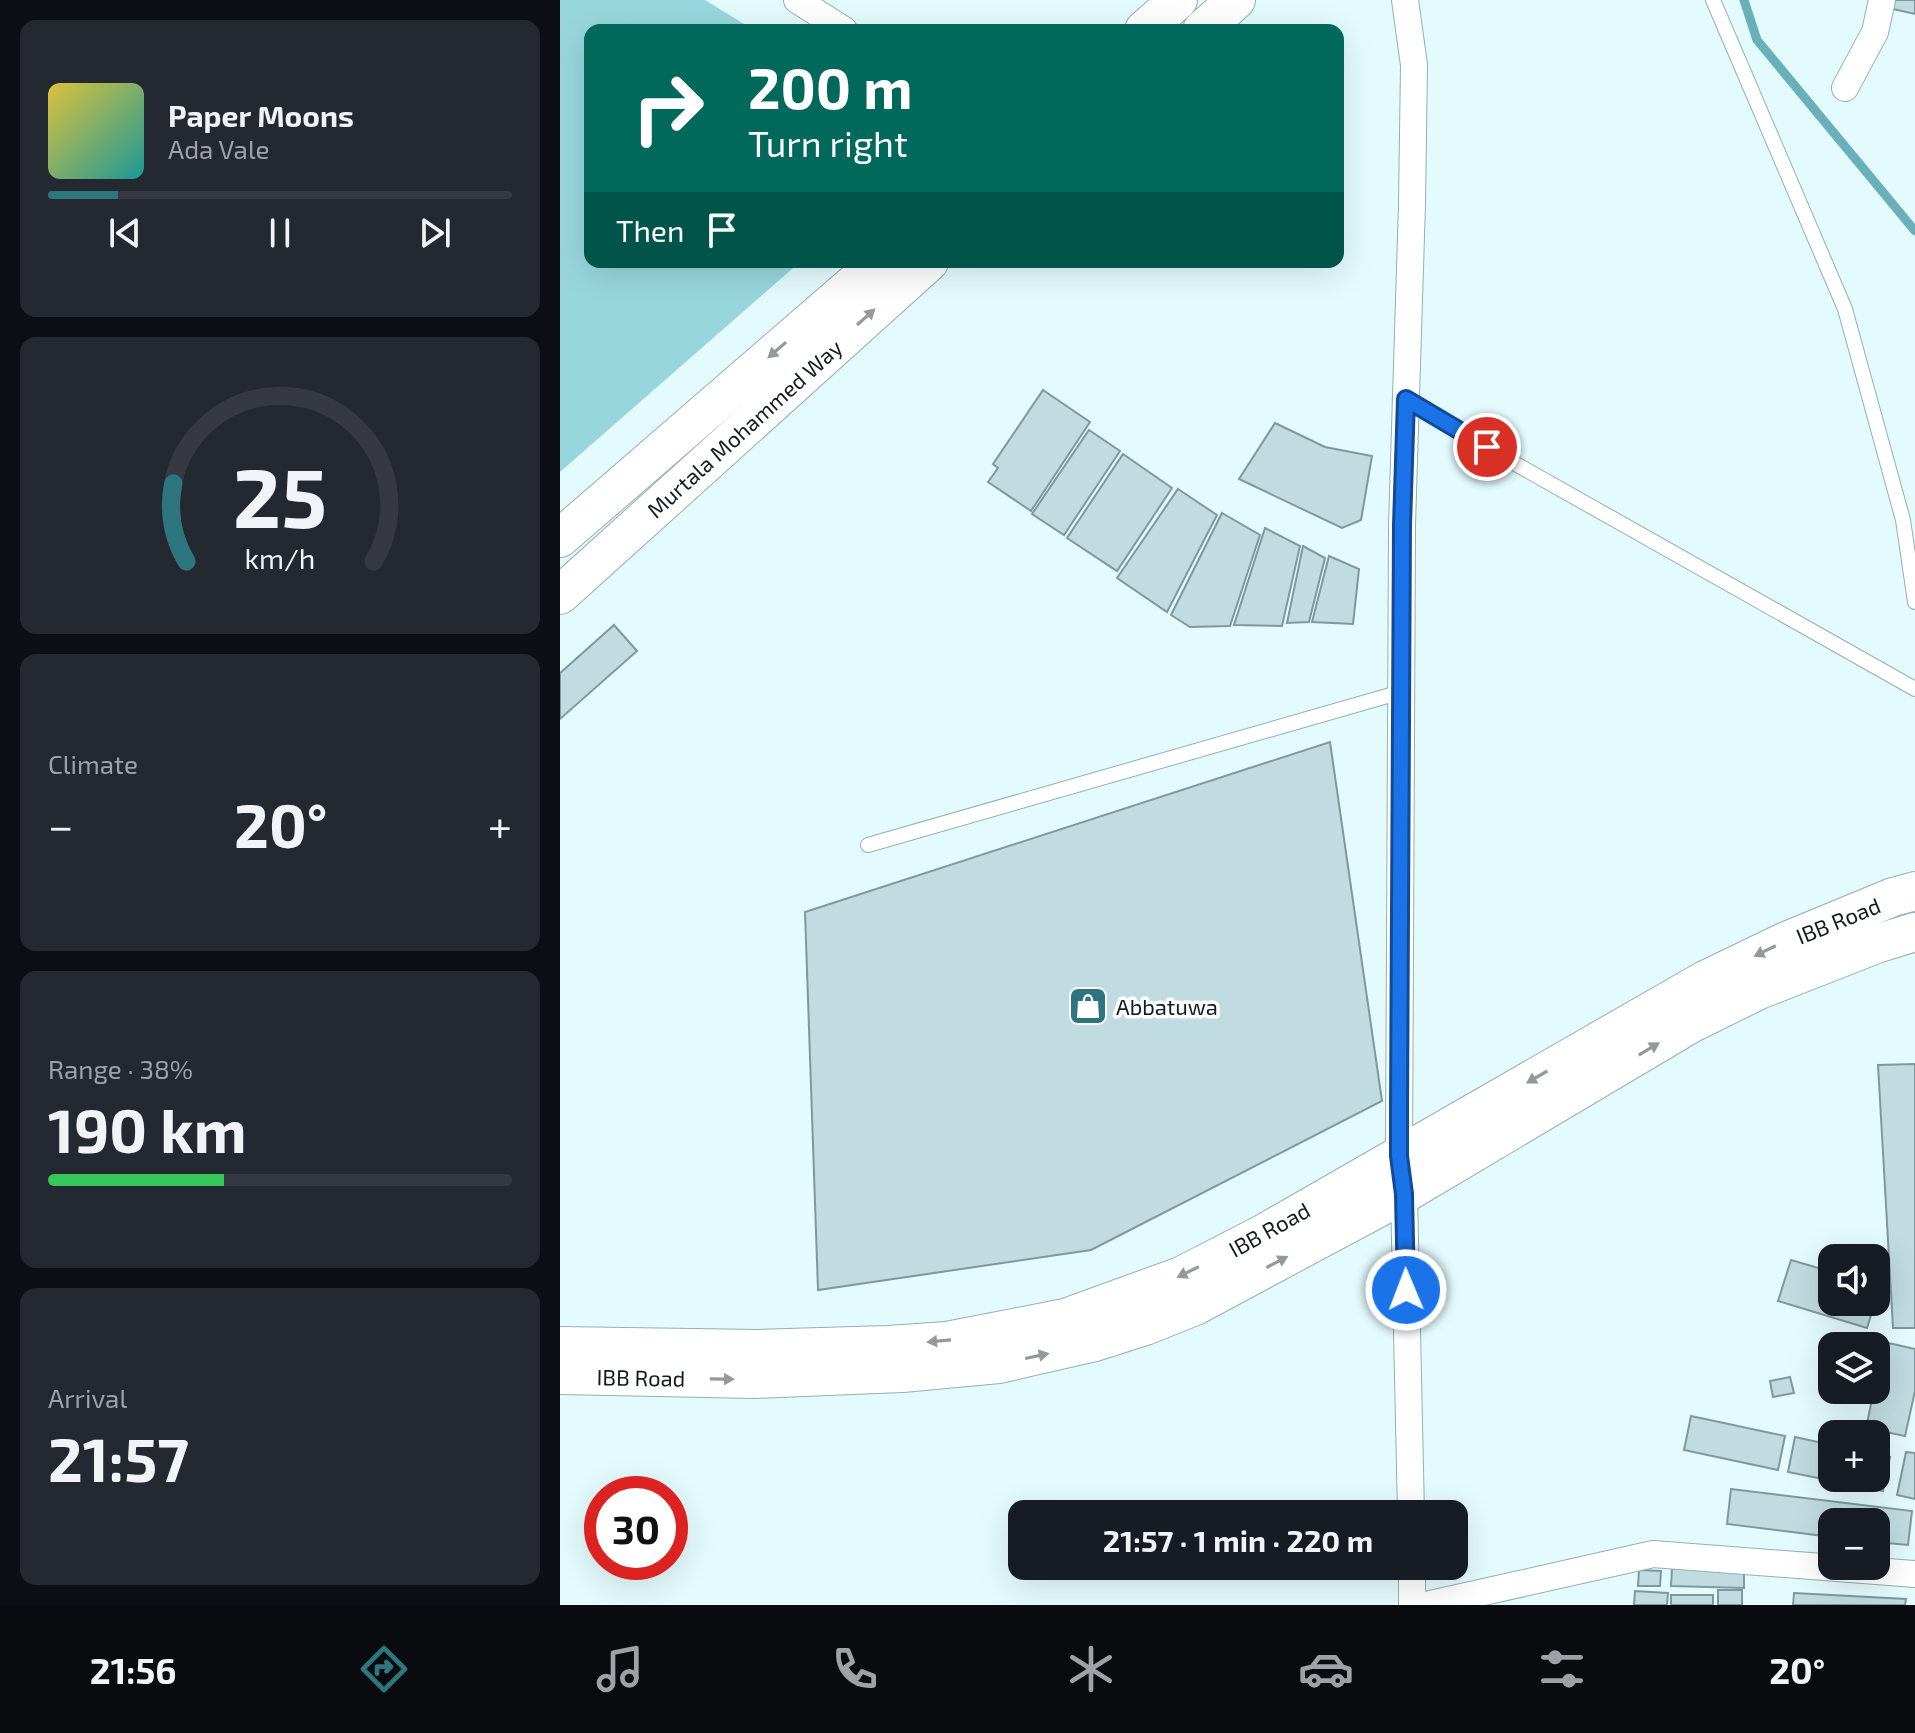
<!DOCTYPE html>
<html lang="en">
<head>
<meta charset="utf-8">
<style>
  body { margin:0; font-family:"Exo 2",sans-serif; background:#242831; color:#f1f3f6; height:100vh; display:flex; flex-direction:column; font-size:30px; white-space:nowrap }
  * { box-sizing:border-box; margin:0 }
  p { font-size:26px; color:#9ea1a6 }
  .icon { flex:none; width:44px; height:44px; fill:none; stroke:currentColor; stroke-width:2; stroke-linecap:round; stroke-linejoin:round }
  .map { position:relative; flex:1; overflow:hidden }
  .sheet { display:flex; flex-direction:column; gap:20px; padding:20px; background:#0d0f14; width:560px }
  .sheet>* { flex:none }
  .guide { position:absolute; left:24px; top:24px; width:760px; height:244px; border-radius:16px; box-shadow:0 8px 32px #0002; background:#00695c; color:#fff; overflow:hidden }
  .tools { position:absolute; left:1258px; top:1244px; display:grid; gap:16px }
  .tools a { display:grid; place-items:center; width:72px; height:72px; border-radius:16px; background:#171b24; box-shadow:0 8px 32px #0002; font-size:40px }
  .speed { position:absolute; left:24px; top:1476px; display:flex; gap:16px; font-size:40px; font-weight:700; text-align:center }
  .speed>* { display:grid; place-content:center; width:104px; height:104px; border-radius:50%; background:#171b24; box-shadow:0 8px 32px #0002; line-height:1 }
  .speed .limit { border:12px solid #d22; background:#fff; color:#111 }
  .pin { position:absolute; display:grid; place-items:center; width:68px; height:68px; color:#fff; margin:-34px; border:4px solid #fff; border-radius:50%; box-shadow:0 2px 8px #0007 }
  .me { position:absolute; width:88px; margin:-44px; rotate:359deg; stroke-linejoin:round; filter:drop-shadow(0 0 6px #0008) }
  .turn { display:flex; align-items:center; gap:28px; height:168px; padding:0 32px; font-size:36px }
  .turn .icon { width:104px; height:104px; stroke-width:2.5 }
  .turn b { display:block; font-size:56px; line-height:68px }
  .then { display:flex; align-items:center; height:76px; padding:0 32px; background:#0003; gap:16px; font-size:30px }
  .big { font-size:60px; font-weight:700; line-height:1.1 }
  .sheet .widget { flex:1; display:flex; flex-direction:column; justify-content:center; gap:12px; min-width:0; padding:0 28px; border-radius:16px; background:#242831 }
  .sheet .dial { align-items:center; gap:0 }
  .dial svg { height:208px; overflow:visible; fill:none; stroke:#363941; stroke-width:7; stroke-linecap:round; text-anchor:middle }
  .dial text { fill:#f1f3f6; stroke:none }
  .song { display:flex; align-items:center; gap:24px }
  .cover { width:96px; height:96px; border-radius:12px; background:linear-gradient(135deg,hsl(50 70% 55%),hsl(180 70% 35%)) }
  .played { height:8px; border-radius:4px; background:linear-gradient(90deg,#2d757f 15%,#363941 15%) }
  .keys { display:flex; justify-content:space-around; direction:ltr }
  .heat { display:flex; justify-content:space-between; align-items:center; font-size:44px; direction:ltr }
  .charge { height:12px; border-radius:6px; background:linear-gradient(90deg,#34c759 38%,#363941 0) }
  .trip { position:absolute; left:448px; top:1500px; width:460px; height:80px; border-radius:16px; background:#171b24; box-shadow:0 8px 32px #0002; font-weight:700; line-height:80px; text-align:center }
  .menu { display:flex; height:128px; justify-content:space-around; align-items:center; background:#090b0e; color:#9ea1a6 }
  .menu .icon { width:56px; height:56px }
  .menu .on { color:#2d757f }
  .menu b { font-size:36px; color:#f1f3f6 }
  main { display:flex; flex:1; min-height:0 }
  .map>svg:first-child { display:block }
  .green { fill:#98d6de }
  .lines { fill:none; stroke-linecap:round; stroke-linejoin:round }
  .stream { stroke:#69b0ba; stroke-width:9 }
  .building { fill:#c0dce0; stroke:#7e999d; stroke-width:2 }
  .service-casing { stroke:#94afb3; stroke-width:16 }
  .minor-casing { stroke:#94afb3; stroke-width:28 }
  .secondary-casing { stroke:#94afb3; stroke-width:40 }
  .service { stroke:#fff; stroke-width:14 }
  .minor { stroke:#fff; stroke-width:26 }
  .secondary { stroke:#fff; stroke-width:38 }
  .oneway { fill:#949999 }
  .route-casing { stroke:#114b97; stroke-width:20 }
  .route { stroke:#1a73e8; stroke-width:14 }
  .labels { text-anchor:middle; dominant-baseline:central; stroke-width:7; stroke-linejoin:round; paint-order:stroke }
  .street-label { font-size:22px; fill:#121c1d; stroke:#fff }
  .poi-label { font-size:22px; fill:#121c1d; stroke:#fff; text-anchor:start }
</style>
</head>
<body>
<main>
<section class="sheet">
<div class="widget">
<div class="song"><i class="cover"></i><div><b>Paper Moons</b><p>Ada Vale</p></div></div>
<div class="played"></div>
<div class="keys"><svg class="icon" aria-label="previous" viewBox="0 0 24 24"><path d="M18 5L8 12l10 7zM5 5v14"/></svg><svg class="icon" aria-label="pause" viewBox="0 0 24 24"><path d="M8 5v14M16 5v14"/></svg><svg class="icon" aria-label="next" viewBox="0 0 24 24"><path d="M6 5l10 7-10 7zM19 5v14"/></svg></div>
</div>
<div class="widget dial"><svg viewBox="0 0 100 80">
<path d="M14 69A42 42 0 1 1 86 69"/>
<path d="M14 69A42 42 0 0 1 9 39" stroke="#2d757f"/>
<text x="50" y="56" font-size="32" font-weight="700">25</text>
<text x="50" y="72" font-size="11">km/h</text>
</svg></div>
<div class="widget"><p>Climate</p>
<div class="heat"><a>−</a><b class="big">20°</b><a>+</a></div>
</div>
<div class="widget"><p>Range · 38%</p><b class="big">190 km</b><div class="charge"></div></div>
<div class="widget"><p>Arrival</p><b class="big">21:57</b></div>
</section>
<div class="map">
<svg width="1355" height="1605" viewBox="0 0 1355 1605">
  <rect width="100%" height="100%" fill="#e4fbfe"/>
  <path class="green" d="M0,0H145L194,30H30V262H240L0,472Z"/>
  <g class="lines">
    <path class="stream" d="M1184,0L1197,40L1355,231"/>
  </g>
  <g class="building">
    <path d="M1335,0H1355V14L1333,9Z"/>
    <path d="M483,390L530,422L471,511L428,482L438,468L433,464Z"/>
    <path d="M715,423L765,447L812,456L801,520L782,528L679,479Z"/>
    <path d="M529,430L560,451L504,535L472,514Z"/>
    <path d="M563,454L612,488L557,571L507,538Z"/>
    <path d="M618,489L657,515L607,612L557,578Z"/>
    <path d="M662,513L700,535L670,626L630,627L611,615Z"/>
    <path d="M705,528L740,546L722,626L674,625Z"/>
    <path d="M743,546L765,558L749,622L727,623Z"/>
    <path d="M769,556L799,569L793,624L752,622Z"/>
    <path d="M54,625L77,651L0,719V673Z"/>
    <path d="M770,742L822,1101L531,1250L258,1290L245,912Z"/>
    <path d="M1355,1064V1328H1333L1318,1065Z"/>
    <path d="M1231,1260L1272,1272V1302H1315L1307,1328L1218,1301Z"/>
    <path d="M1324,1342L1355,1349V1391L1345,1436L1306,1428L1314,1390H1316Z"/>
    <path d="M1230,1377L1234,1393L1213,1397L1210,1381Z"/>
    <path d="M1131,1416L1225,1436L1218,1470L1124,1450Z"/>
    <path d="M1235,1437L1272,1445V1478H1316V1454L1330,1457L1323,1491L1228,1472Z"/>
    <path d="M1346,1452L1355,1453V1499L1337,1495Z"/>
    <path d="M1171,1489L1352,1511L1348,1545L1316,1542V1522H1272V1537L1167,1524Z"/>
    <path d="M1112,1568L1184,1569V1588L1111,1586Z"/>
    <path d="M1079,1570L1101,1571L1100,1586H1078Z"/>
    <rect x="1158" y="1590" width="24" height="15"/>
    <path d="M1075,1591L1108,1593L1107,1605H1074Z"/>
    <path d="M1234,1593L1346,1599L1345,1605H1233Z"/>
    <rect x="1111" y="1595" width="42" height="10"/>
  </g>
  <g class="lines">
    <defs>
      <g id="service">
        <path d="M1153,0L1285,309L1343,520L1355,602"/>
        <path d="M846,399L954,463L1355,689"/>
        <path d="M308,845L841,692"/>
      </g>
      <g id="minor">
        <path d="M237,0L284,30"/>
        <path d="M845,0L854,65L852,204L842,525L839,1156L844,1194L851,1514"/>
        <path d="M1285,88L1315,32L1322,0"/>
        <path d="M852,1566V1605"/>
        <path d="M866,1605L1093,1554L1355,1574"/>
      </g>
      <g id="secondary">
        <path d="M584,30L618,0"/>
        <path d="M642,30L676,0"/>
        <path d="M0,538L319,262"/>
        <path d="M0,595L369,262"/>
        <path d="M0,1346L198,1349L328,1345L387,1341L505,1318L621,1276L701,1235L1145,980L1224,942L1333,897L1355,891"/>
        <path d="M0,1375L194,1379L342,1373L439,1364L535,1342L585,1326L635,1306L844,1194L1132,1023L1199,990L1319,943L1355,932"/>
      </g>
    </defs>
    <use href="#service" class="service-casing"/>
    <use href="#minor" class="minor-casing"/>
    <use href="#secondary" class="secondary-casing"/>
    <use href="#service" class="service"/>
    <use href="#minor" class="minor"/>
    <use href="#secondary" class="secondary"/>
  </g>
  <defs><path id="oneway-solid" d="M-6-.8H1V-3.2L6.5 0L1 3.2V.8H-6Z" transform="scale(2)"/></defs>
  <g class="oneway">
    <use href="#oneway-solid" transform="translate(306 317) rotate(-42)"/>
    <use href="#oneway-solid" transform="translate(217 350) rotate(139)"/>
    <use href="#oneway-solid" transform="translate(1205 951) rotate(154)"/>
    <use href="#oneway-solid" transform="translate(1089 1049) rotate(-31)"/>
    <use href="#oneway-solid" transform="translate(977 1077) rotate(150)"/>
    <use href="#oneway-solid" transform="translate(717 1262) rotate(-28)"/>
    <use href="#oneway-solid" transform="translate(628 1272) rotate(154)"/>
    <use href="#oneway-solid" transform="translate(379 1341) rotate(175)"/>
    <use href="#oneway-solid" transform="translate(477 1356) rotate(-12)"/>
    <use href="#oneway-solid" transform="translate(162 1379) rotate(1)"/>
  </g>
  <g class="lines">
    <defs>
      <path id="route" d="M846,1290L844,1194L839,1156V1107L842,525L846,399L927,447"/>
    </defs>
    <use href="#route" class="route-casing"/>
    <use href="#route" class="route"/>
  </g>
  <defs>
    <symbol id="shop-square" viewBox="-11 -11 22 22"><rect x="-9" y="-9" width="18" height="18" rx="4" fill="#2d757f" stroke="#fff"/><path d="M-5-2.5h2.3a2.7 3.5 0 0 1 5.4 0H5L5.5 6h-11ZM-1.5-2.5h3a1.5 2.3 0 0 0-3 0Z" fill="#fff"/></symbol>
  </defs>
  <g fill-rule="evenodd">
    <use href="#shop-square" x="506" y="984" width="44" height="44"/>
  </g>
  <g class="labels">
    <g class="street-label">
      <text transform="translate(184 428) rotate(-42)">Murtala Mohammed Way</text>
      <text transform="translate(1278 920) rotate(-22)">IBB Road</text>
      <text transform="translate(709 1229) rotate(-29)">IBB Road</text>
      <text transform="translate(81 1377) rotate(1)">IBB Road</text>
    </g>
    <g class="poi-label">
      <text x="556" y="1006">Abbatuwa</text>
    </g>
  </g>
</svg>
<div class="tools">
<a><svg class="icon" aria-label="sound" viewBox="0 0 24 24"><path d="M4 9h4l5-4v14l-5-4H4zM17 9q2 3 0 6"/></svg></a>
<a><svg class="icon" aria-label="layers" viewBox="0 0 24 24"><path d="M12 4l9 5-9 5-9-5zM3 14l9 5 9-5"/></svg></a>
<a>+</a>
<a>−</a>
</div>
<div class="speed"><div class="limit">30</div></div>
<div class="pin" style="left:927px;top:447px;background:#d93025"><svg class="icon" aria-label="arrive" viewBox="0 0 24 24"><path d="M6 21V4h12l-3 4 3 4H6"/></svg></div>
<svg class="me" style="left:846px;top:1290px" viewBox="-20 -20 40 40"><circle r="17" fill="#1a73e8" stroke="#fff" stroke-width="3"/><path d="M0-11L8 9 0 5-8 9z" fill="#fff"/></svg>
<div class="trip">21:57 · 1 min · 220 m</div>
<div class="guide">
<div class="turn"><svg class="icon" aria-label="right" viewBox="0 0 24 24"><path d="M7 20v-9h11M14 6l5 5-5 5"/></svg><div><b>200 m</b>Turn right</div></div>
<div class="then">Then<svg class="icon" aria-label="arrive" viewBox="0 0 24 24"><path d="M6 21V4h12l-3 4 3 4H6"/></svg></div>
</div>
</div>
</main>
<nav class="menu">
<b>21:56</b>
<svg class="icon on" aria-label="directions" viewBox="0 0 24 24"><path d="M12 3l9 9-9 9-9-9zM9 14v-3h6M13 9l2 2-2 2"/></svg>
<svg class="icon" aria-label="music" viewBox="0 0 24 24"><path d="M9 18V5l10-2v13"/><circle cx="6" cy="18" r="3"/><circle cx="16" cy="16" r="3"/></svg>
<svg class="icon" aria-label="phone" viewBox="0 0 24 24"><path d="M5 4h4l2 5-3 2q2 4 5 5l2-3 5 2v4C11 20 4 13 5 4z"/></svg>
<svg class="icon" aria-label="climate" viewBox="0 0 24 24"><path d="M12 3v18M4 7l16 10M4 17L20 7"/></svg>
<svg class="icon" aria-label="car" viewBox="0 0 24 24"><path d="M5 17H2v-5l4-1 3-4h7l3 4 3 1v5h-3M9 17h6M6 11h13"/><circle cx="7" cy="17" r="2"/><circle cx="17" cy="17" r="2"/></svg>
<svg class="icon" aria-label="filters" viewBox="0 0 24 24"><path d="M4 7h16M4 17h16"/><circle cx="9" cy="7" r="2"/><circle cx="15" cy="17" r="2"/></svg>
<b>20°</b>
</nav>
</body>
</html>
